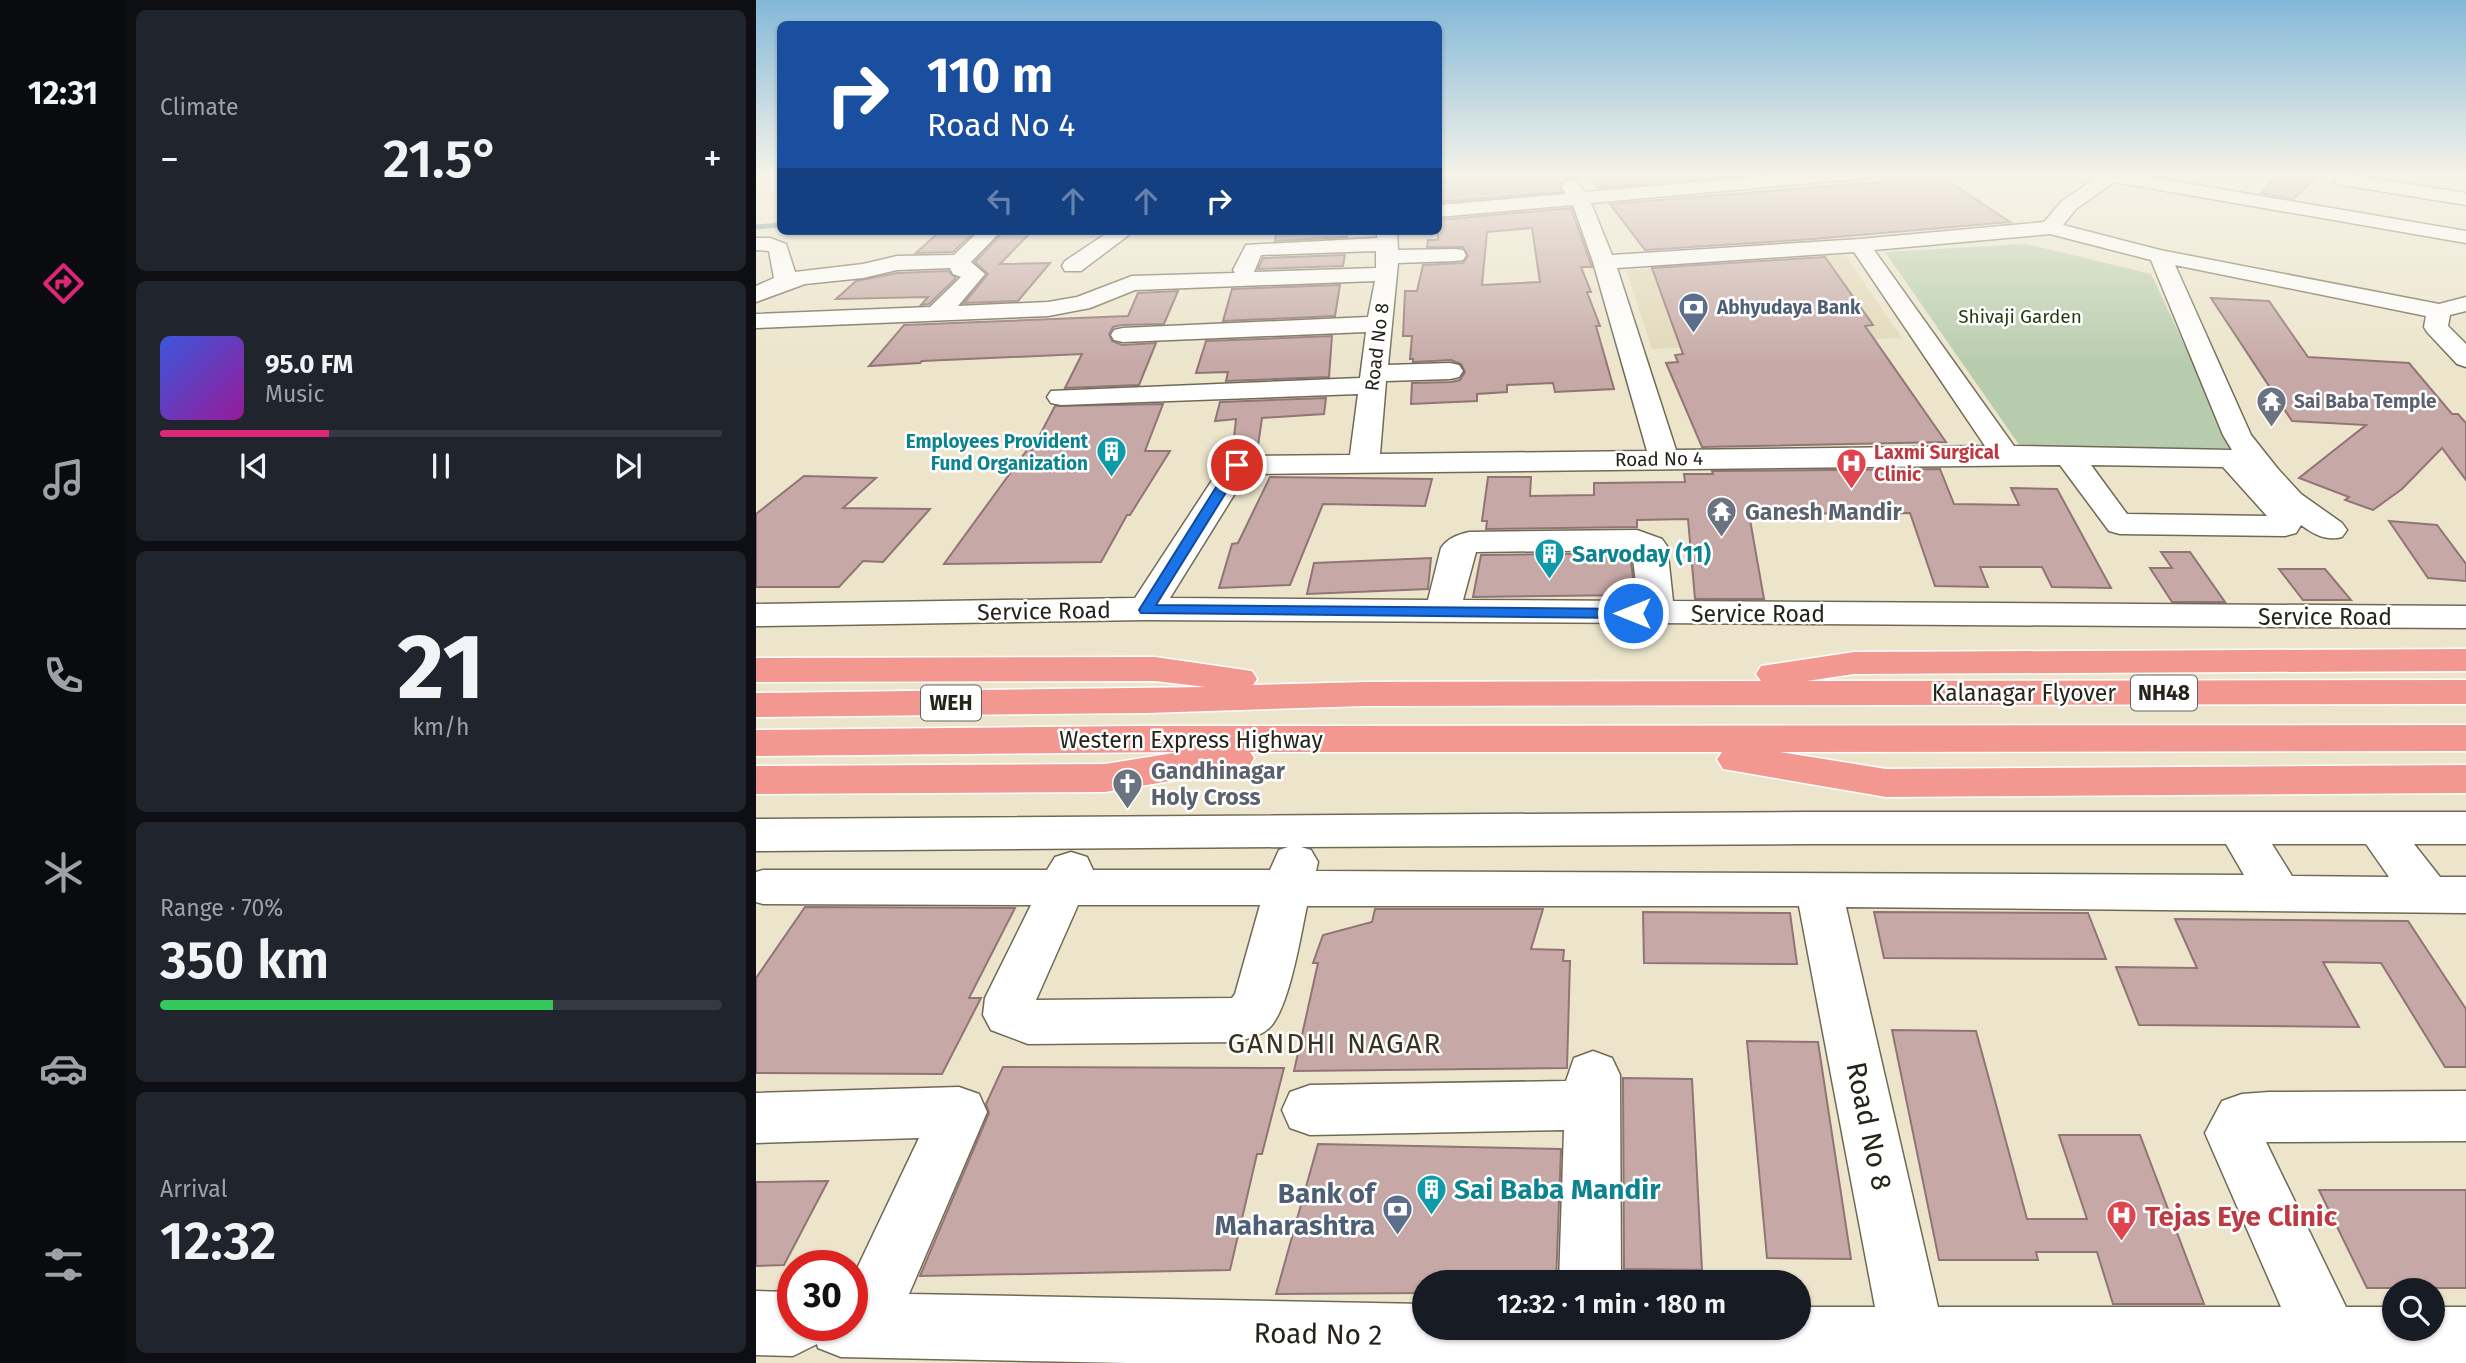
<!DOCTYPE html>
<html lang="en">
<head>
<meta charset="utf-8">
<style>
  body { margin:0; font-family:"Fira Sans",sans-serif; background:#20242c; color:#f1f3f6; height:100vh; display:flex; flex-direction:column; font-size:26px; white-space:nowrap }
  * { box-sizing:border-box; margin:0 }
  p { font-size:23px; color:#9ea1a6 }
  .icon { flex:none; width:38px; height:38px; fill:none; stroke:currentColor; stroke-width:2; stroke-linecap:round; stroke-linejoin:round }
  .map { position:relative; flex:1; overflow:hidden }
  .panel { display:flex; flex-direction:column; gap:10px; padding:10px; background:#0d0f14; width:630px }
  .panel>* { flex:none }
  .guide { position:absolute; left:21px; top:21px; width:665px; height:214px; border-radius:10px; box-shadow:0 2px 5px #0004; background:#1a4fa0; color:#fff; overflow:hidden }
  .controls { position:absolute; left:1626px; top:1278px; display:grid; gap:14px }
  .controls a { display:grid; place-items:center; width:63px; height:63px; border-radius:50%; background:#171b24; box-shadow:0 2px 5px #0004; font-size:35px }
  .speed { position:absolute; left:21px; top:1250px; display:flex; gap:14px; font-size:35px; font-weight:700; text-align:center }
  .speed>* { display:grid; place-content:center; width:91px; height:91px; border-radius:50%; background:#171b24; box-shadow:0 2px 5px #0004; line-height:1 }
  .speed .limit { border:10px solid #d22; background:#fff; color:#111 }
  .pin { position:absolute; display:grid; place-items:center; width:60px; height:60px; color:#fff; margin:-30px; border:4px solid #fff; border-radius:50%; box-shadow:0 2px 7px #0007 }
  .me { position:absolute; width:77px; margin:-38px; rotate:270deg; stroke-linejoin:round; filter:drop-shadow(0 0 5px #0008) }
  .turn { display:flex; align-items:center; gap:24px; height:147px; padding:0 35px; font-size:32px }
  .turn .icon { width:91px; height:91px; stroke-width:2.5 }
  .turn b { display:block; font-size:49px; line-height:60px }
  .lanes { display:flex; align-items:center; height:66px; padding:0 35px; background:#0003; justify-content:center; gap:35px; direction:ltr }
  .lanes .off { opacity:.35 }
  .big { font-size:52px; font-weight:600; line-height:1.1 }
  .panel .card { flex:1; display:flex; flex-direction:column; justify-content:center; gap:10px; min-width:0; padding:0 24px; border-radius:10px; background:#20242c }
  .panel .dial { align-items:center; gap:0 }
  .dial b { font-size:91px; line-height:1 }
  .song { display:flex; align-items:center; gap:21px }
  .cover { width:84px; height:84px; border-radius:10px; background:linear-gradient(135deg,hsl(230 70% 55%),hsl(300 70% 35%)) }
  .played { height:7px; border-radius:4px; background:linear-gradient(90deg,#db2777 30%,#363941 30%) }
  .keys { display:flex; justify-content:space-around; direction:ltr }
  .heat { display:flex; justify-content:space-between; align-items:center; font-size:38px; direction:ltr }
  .charge { height:10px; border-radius:5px; background:linear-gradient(90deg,#34c759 70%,#363941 0) }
  .trip { position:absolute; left:656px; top:1270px; width:399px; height:70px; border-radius:35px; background:#171b24; box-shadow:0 2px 5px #0004; font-weight:600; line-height:70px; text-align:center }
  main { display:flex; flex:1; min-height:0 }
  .tab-bar { display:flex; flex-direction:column; width:126px; justify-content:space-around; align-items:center; background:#090b0e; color:#9ea1a6 }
  .tab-bar .icon { width:49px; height:49px }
  .tab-bar .active { color:#db2777 }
  .tab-bar b { font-size:32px; color:#f1f3f6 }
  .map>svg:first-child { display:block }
  .built { fill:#e1d8b8 }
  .green { fill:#b7ccad }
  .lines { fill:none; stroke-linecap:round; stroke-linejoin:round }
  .stream { stroke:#6e8f8e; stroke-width:5 }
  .building { fill:#c6a9a7; stroke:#907574; stroke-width:2; fill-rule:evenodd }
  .minor-casing { stroke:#706a55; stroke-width:3 }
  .highway-casing { stroke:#fff; stroke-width:3 }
  .minor { fill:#fff; fill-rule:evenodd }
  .highway { fill:#f29890; fill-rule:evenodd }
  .route { fill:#1a73e8; stroke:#114b97; stroke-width:2 }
  .labels { text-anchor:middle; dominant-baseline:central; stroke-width:5; stroke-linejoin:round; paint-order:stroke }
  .far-service-label { font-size:19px; font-weight:bold; fill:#4e5e75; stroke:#fff; text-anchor:start }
  .far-park-label { font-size:19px; fill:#1f3c0d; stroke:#fff }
  .far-street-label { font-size:19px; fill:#26231a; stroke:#fff }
  .far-worship-label { font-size:19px; font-weight:bold; fill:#5b616d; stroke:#fff; text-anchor:start }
  .far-culture-label { font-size:19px; font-weight:bold; fill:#0d838f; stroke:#fff; text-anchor:end }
  .far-health-label { font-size:19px; font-weight:bold; fill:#be3a42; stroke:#fff; text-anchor:start }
  .shield { fill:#fff; stroke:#67655f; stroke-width:2 }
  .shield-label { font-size:21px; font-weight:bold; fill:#26231a }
  .worship-label { font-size:23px; font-weight:bold; fill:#5b616d; stroke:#fff; text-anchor:start }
  .culture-label { font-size:23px; font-weight:bold; fill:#0d838f; stroke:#fff; text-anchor:start }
  .street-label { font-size:23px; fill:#26231a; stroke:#fff }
  .near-neighbourhood-label { font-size:28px; letter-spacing:2px; fill:#38331f; stroke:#fff }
  .near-street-label { font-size:28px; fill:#26231a; stroke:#fff }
  .near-culture-label { font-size:28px; font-weight:bold; fill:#0d838f; stroke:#fff; text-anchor:start }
  .near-service-label { font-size:28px; font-weight:bold; fill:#4e5e75; stroke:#fff; text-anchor:end }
  .near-health-label { font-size:28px; font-weight:bold; fill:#be3a42; stroke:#fff; text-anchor:start }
</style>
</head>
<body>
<main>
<nav class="tab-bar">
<b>12:31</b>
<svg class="icon active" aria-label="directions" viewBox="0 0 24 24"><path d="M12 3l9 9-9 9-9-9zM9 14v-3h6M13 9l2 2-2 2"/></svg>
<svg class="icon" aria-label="music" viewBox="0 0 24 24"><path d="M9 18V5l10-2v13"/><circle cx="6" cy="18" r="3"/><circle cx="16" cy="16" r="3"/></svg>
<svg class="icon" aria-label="phone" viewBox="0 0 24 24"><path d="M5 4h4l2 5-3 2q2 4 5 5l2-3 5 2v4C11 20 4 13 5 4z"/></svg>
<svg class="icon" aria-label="climate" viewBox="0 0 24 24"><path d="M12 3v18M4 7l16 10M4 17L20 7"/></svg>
<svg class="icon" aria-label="car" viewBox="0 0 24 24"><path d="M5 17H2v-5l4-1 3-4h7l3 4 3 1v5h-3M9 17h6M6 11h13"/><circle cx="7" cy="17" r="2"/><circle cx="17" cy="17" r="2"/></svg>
<svg class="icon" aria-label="filters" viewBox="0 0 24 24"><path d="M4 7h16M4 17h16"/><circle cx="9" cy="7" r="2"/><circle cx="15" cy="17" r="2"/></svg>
</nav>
<section class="panel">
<div class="card"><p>Climate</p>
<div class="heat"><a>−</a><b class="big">21.5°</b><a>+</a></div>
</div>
<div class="card">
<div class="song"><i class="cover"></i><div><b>95.0 FM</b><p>Music</p></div></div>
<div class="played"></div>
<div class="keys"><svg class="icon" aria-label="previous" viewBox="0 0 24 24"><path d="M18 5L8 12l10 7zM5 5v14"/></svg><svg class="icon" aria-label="pause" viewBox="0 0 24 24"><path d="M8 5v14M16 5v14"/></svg><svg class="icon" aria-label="next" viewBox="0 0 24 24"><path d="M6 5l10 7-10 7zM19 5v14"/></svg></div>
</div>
<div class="card dial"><b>21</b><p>km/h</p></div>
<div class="card"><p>Range · 70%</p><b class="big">350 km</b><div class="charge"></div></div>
<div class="card"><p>Arrival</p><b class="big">12:32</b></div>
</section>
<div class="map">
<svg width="1710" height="1363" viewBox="0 0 1710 1363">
  <rect width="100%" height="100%" fill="#ece5cc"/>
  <path class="built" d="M1089,255L1146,338L896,349L870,270Z"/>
  <path class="green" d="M1271,244L1395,274L1477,448L1266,449L1129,252Z"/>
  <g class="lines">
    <path class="stream" d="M0,227L24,225"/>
  </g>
  <g class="building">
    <path d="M682,173H821L822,180L813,178L804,184L806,192L682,202Z"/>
    <path d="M831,173H965L970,177L842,188Z"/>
    <path d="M1523,173H1565L1537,199L1506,193Z"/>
    <path d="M1186,177L1254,222L1057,239L889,250L854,204Z"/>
    <path d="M815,208L836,267H825L835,292H831L844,326H840L858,389L799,392L797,383L751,385V392L721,394V401L655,404L656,383L695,382L704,380L709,372L705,364L695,360L657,362V359H654L656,336H647L649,291H661L667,265L707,263L712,256L707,247H671L672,240H682V220ZM776,228L784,282L726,285L731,232Z"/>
    <path d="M184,231H219L197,252L160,253Z"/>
    <path d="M248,231H276L244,264L294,263L262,301L208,303L232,274L219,262Z"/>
    <path d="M521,231H592L591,237L519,241Z"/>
    <path d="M589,255L587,266L502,269L507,258Z"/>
    <path d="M1069,257L1117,325L1109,326L1190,442L946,447L910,363L922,362L919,355L927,354L896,268Z"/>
    <path d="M192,271L200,278L173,304L165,305L172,297L80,299L100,281L141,273Z"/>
    <path d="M584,285L579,316L467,321L476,289Z"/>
    <path d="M422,291L408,324L366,325L357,327L353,334L356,341L366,345L400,343L383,385L309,388L326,354L166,361L164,363L113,366L148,325L372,316L382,293Z"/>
    <path d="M1455,298L1513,301L1552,357L1653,363L1696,414H1702L1710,423V480L1686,448L1646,489L1617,510L1589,500L1593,497L1543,478L1610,425L1536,421Z"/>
    <path d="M576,336L573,377L470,381L472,372L440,373L450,341Z"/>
    <path d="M570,398L568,414L506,418L501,453L476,455L480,419L459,421L464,402Z"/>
    <path d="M407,404L389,451H414L374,515H371L345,562L188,564L271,450H276L299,406Z"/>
    <path d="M1184,469L1198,504L1263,505L1255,488L1301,489L1355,588L1296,587L1286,567H1224L1232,587L1179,586L1154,513L993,514L1008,599H939L932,519L881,520V527L730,529L731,521H726L732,477H775L774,496L838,495V483L929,482L928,474H957L956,471Z"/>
    <path d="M48,476L120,478L87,508L174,509L127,562L107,561L83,587H0V514Z"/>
    <path d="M514,477L676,479L669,506L567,504L534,585L463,588L476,544L482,543Z"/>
    <path d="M1633,521L1681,525L1710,564V581L1672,578Z"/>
    <path d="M1405,552H1434L1469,602H1416L1394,568H1416Z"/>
    <path d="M874,553L879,595L717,597L725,555Z"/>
    <path d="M675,558L672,589L551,594L558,563Z"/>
    <path d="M1523,569H1569L1595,600H1547Z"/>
    <path d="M49,907L259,908L213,998H225L186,1074L0,1073V978Z"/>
    <path d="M619,909H787L775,949L808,950L807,961H814L811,1068L538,1071L562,963H557L567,935L616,922Z"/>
    <path d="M887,912L1034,913L1041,964L888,963Z"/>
    <path d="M1118,912L1332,913L1350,959L1128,958Z"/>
    <path d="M1419,919L1652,921L1710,1009V1067H1689L1625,963L1567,962L1603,1027L1383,1025L1360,967L1441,968Z"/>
    <path d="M1136,1030L1220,1031L1271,1219H1331L1303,1135H1384L1448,1304H1357L1341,1252H1280L1282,1260H1183Z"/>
    <path d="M991,1041L1062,1042L1095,1259L1011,1258Z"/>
    <path d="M247,1067L528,1068L506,1154H501L474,1270L164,1276L233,1113L230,1104Z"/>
    <path d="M867,1078L936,1079L946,1270L868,1269Z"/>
    <path d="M562,1144L805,1149L800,1283H668V1293L520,1294Z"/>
    <path d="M72,1181L28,1265L0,1266V1182Z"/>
    <path d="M1563,1190H1710V1288H1611Z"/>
  </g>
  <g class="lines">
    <defs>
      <g id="minor">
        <path d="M1047,173H1119L1110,178L835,203L856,255L1104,239L1288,222L1306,201L1338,179L1328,173H1370L1710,231V243L1358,182L1320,209L1307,225L1404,250L1683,304L1710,297V311L1694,315L1692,326L1710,344V367L1701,364L1671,332L1668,327L1670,316L1419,265L1495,435L1522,469L1545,494L1586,523L1591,530L1586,537C1570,541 1559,535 1545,525L1540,533L1529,536L1364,534L1353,531L1304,465L491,474L414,598L672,600L685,548C692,538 701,535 713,532L881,530L906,539L911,546L917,601L1710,606V628L390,620L0,626V604L379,598L470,459L481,456L594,455L602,394L305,405L295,403L291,397L295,391L604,378L610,332L367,342L358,340L355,335L358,330L367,328L612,317L619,281L379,290L334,308L292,316L0,328V314L174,307L205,277L197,274L194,268L141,270L107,278L49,284L0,302V286L18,278L13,251L0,250V238H14L30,244L39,272L107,264L141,256L198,255L223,231H245L215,262L229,274L202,306L292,302L321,297L376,276L479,273L477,270L490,245L621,238V231H641L642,250L699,249L707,250L710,255L707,260L699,261L642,263L632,365L694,363L703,365L707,371L703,377L694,379L630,381L624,454L891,451L837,262L817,205L682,217V205L810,194L805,186L814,180L821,182L829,192ZM1294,234L1395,260L1467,435L1476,450L1258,446L1118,250ZM620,251V268L498,272L505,255ZM1098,252L1229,446L920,450L861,268ZM1335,465L1467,467L1511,516L1371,514ZM876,550L882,601L707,600L720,552Z"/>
        <path d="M1587,174L1710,193V205L1580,184L1578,180Z"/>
        <path d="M354,231H378L325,271H309L306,266L309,261Z"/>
        <path d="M1050,812H1710V844H1658L1684,877H1710V913L1090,907L1182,1307H1525L1449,1133L1466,1101L1486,1094L1513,1092L1710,1091V1141L1510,1142L1590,1307H1638V1328H1676V1307H1710V1363H372L85,1357L62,1348L61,1344L37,1356L0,1355V1291L37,1292V1325H96V1279L163,1138L0,1143V1093L203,1087L223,1094L231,1112L153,1294L668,1304V1328H1043V1307H1119L1043,906H551C545,933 533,1012 512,1029C504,1036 492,1038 482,1042L272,1044L235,1030L227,1015L229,998L275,905L7,904L0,902V872L7,870H291L299,857L315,852L331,857L337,870H514L523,850L532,847L0,851V819ZM1050,844H1470L1488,875L560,871L562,862L555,850L545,847ZM1516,844H1610L1633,877L1536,876ZM322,905H504L479,994L476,998L280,1000Z"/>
        <path d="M837,1051L856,1058L864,1075L865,1283H803L808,1130L554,1135L534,1128L526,1110L534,1092L554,1085L810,1081L818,1058Z"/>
      </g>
      <g id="highway">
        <path d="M1710,649V671L1098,674L1051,681L1710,680V704L609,706L391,713L0,717V693L450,687L399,681L0,682V658L399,657L496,671L501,679L497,685L609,682L1005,681L1000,674L1005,666L1098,652Z"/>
        <path d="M1710,725V751L1024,752L1130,769L1710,765V793L1130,797L967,769L961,759L966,752H494L498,758L492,768L349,792L0,794V766L349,764L424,752L0,756V730L376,726Z"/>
      </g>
    </defs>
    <use href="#minor" class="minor-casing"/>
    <use href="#highway" class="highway-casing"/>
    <use href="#minor" class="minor"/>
    <use href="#highway" class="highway"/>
  </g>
  <linearGradient id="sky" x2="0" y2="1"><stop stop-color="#83b8d8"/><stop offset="0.48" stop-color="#f6f3e8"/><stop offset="1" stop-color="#f6f3e8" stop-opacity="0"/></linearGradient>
  <rect width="1710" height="364" fill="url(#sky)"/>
  <path class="route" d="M481,461L487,465L400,605L877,609L884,613L877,618L385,613L383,610L474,465Z"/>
  <defs>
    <symbol id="bank-pin" viewBox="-11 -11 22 30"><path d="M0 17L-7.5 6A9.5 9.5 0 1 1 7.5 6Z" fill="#5c6f8a" stroke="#fff"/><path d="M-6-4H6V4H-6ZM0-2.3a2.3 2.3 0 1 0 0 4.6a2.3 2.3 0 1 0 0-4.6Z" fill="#fff"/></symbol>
    <symbol id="temple-pin" viewBox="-11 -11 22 30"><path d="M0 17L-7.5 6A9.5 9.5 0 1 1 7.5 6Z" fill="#6b7280" stroke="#fff"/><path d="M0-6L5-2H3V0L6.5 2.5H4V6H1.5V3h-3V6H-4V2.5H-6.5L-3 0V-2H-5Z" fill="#fff"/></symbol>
    <symbol id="building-pin" viewBox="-11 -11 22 30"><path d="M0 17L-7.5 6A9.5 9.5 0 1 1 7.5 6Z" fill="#0f9aa8" stroke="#fff"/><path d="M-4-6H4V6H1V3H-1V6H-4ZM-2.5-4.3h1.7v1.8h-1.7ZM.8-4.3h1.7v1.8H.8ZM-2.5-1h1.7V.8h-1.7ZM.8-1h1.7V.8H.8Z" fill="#fff"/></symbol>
    <symbol id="hospital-pin" viewBox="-11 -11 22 30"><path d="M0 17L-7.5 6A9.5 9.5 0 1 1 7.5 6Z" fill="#e0444e" stroke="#fff"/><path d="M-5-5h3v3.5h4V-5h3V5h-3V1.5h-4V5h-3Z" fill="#fff"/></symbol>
    <symbol id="church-pin" viewBox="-11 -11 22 30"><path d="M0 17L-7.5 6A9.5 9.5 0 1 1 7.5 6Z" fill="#6b7280" stroke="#fff"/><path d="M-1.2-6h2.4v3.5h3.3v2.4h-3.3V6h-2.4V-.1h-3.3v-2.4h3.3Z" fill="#fff"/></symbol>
  </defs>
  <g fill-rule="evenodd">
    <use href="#bank-pin" x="920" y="290" width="35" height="47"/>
    <use href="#temple-pin" x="1498" y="384" width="35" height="47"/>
    <use href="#building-pin" x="338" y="434" width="35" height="47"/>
    <use href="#hospital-pin" x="1078" y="446" width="35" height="47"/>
    <use href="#temple-pin" x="948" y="494" width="35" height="47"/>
    <use href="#building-pin" x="776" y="536" width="35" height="47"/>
    <use href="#church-pin" x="354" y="766" width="35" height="47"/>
    <use href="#building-pin" x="658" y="1172" width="35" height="47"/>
    <use href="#bank-pin" x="624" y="1192" width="35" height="47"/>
    <use href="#hospital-pin" x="1348" y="1198" width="35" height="47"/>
  </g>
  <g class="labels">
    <g class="far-service-label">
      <text x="961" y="307">Abhyudaya Bank</text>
    </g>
    <g class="far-park-label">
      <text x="1264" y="316">Shivaji Garden</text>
    </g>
    <g class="far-street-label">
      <text transform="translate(621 347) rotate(-83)">Road No 8</text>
      <text transform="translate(903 459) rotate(-1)">Road No 4</text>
    </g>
    <g class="far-worship-label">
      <text x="1538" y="401">Sai Baba Temple</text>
    </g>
    <g class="far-culture-label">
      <text x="332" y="441">Employees Provident<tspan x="332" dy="22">Fund Organization</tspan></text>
    </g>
    <g class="far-health-label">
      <text x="1118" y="452">Laxmi Surgical<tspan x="1118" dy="22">Clinic</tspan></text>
    </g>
    <g class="shield">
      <rect x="1375" y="675.5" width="66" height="35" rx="5"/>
      <rect x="165" y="685.5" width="60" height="35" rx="5"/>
    </g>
    <g class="shield-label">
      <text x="1408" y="693">NH48</text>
      <text x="195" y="703">WEH</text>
    </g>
    <g class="worship-label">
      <text x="989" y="512">Ganesh Mandir</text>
      <text x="395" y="771">Gandhinagar<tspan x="395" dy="26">Holy Cross</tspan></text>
    </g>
    <g class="culture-label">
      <text x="816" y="554">Sarvoday (11)</text>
    </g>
    <g class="street-label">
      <text transform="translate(288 611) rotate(-1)">Service Road</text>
      <text x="1002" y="614">Service Road</text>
      <text x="1569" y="617">Service Road</text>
      <text x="1268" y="693">Kalanagar Flyover</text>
      <text x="435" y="740">Western Express Highway</text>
    </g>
    <g class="near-neighbourhood-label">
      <text x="579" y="1043">GANDHI NAGAR</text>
    </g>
    <g class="near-street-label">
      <text transform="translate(1113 1126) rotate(78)">Road No 8</text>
      <text transform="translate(562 1334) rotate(1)">Road No 2</text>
    </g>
    <g class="near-culture-label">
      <text x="698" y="1189">Sai Baba Mandir</text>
    </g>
    <g class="near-service-label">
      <text x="619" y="1193">Bank of<tspan x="619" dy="32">Maharashtra</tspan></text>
    </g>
    <g class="near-health-label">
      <text x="1389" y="1216">Tejas Eye Clinic</text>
    </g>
  </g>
</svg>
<div class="controls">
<a><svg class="icon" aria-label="search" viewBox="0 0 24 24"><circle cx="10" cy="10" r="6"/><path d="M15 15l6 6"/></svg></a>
</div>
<div class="speed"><div class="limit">30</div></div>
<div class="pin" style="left:481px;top:465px;background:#d93025"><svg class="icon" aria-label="arrive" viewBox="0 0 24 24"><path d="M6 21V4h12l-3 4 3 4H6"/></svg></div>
<svg class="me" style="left:877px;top:613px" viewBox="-20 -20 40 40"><circle r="17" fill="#1a73e8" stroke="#fff" stroke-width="3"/><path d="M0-11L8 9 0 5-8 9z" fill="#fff"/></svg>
<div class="trip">12:32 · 1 min · 180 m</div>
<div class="guide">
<div class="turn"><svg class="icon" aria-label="right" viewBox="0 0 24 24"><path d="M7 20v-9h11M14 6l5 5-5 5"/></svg><div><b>110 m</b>Road No 4</div></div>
<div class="lanes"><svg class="icon off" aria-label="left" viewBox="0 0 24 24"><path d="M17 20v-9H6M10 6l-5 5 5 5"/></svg><svg class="icon off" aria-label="ahead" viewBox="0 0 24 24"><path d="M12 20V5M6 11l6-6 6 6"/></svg><svg class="icon off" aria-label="ahead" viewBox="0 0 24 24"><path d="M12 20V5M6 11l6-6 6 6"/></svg><svg class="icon" aria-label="right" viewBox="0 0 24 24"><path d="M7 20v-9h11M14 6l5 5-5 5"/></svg></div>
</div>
</div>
</main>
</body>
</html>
